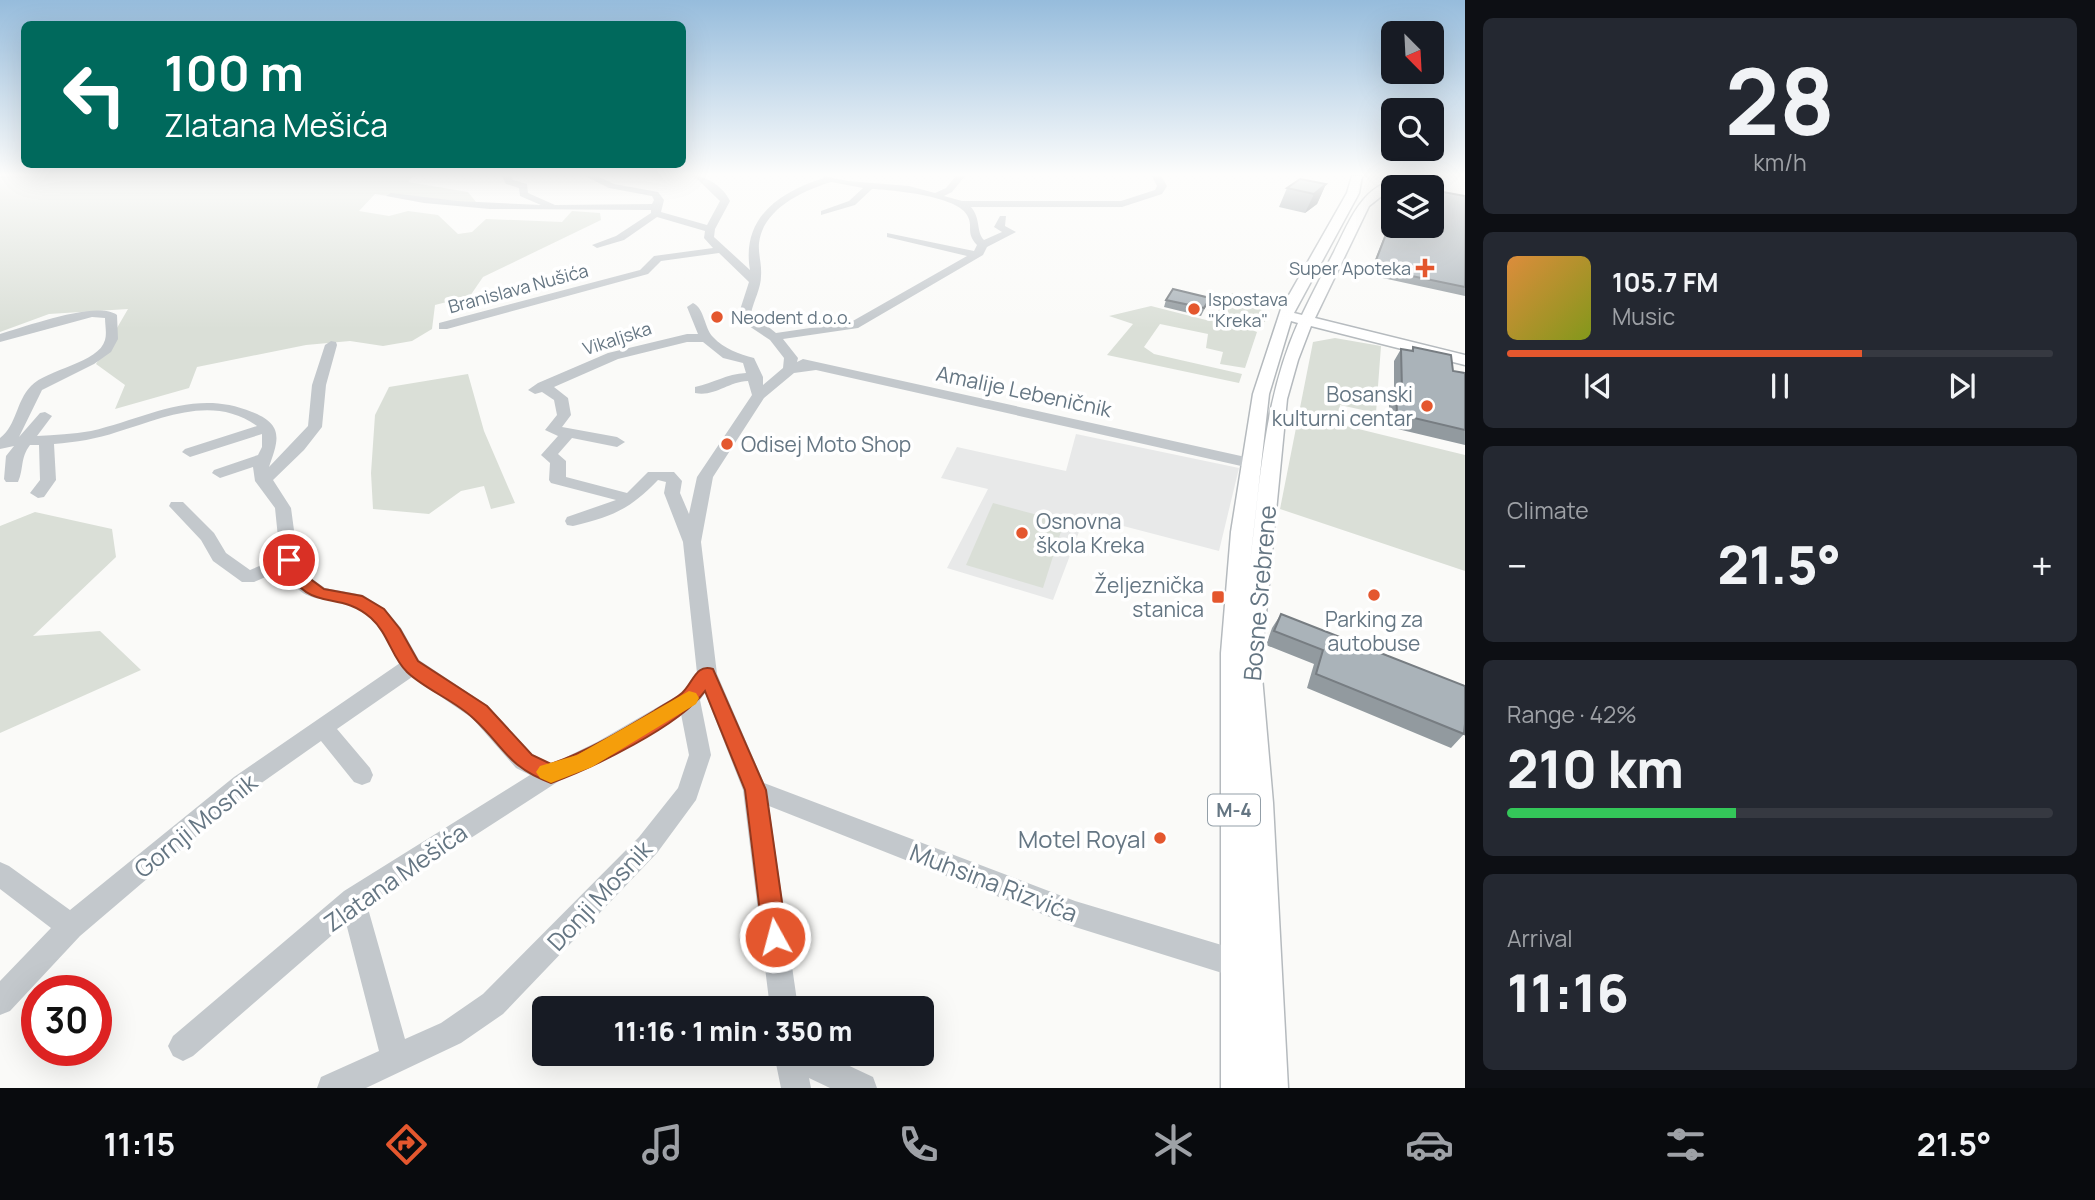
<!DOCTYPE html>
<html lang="en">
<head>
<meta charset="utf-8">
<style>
  body { margin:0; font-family:Manrope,sans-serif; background:#242831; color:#f1f3f6; height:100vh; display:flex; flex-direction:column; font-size:26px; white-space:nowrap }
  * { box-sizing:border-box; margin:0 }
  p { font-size:23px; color:#9ea1a6 }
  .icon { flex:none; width:38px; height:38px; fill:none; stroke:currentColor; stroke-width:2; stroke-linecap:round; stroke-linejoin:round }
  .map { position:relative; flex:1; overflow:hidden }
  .panel { display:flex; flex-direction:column; gap:18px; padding:18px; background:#0d0f14; width:630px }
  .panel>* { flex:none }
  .guide { position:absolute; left:21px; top:21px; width:665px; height:147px; border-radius:10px; box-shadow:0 7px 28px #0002; background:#00695c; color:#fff; overflow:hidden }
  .needle { width:46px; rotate:156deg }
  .buttons { position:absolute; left:1381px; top:21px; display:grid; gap:14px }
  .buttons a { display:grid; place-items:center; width:63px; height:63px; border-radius:10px; background:#171b24; box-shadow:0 7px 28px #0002; font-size:35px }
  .speed { position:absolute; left:21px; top:975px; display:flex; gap:14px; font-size:35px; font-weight:700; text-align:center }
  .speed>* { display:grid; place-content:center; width:91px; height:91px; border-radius:50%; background:#171b24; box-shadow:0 7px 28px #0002; line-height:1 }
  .speed .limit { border:10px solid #d22; background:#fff; color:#111 }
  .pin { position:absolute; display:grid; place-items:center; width:60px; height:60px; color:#fff; margin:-30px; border:4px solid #fff; border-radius:50%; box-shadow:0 2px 7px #0007 }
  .me { position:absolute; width:77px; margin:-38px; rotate:353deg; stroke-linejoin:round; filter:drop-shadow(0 0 5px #0008) }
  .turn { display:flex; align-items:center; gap:24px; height:147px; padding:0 28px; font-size:32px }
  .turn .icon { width:91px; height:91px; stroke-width:2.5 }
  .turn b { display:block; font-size:49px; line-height:60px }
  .big { font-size:52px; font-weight:800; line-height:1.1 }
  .panel .tile { flex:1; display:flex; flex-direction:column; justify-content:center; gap:10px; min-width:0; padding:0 24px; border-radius:10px; background:#242831 }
  .panel .dial { align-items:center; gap:0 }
  .dial b { font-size:91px; line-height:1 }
  .song { display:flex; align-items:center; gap:21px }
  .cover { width:84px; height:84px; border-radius:10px; background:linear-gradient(135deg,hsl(30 70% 55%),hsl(70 70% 35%)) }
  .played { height:7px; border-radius:4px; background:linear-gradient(90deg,#e4572e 65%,#363941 65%) }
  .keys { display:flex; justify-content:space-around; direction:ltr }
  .heat { display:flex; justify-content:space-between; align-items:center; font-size:38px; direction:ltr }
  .charge { height:10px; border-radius:5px; background:linear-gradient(90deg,#34c759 42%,#363941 0) }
  .trip { position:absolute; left:532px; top:996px; width:402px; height:70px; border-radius:10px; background:#171b24; box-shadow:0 7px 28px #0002; font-weight:800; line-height:70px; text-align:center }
  .dock { display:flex; height:112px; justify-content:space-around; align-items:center; background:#090b0e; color:#9ea1a6 }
  .dock .icon { width:49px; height:49px }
  .dock .active { color:#e4572e }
  .dock b { font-size:32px; color:#f1f3f6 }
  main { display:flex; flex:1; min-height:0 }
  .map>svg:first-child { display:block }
  .built { fill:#e8e9e9 }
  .green { fill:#dadfd7 }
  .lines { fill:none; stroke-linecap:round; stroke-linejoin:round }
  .major-casing { stroke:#b5babe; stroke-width:3 }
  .minor { fill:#c3c8cc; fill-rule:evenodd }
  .major { fill:#fff; fill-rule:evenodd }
  .wall { fill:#929a9f }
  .shaded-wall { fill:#777d82 }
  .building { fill:#aab3b9; stroke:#777d82; stroke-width:2 }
  .route { fill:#e4572e; stroke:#94391e; stroke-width:2 }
  .slow { fill:#f59e0b }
  .poi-dot { fill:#e4572e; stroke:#fff; stroke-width:2.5 }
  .labels { text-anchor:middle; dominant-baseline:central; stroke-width:7; stroke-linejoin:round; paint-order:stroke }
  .far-poi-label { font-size:18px; fill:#657683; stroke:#fff; text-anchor:start }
  .far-street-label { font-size:18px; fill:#657683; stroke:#fff }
  .shield { fill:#fff; stroke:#939fa8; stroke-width:2 }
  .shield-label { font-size:19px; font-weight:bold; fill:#657683 }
  .street-label { font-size:21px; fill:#657683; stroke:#fff }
  .poi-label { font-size:21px; fill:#657683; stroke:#fff; text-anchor:end }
  .near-street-label { font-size:24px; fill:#657683; stroke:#fff }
  .near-poi-label { font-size:24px; fill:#657683; stroke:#fff; text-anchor:end }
</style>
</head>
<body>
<main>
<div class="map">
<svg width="1465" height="1088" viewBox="0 0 1465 1088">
  <rect width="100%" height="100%" fill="#fafaf8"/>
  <path class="built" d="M1076,434L1239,468L1219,551L1085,516L1053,600L947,568L988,489L941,478L957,447L1066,471Z"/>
  <g class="green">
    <path d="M0,176H414L408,182L468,192L476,202L421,201L375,194L359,211L389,216L408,211L438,215L458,234L472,232L486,219L562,222L572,211L600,213L601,220L483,277L470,296L435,305L432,329L412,341L383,346L350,341L306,345L197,367L189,388L115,409L125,385L96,364L128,309L49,314L0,332Z"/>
    <path d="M1232,293L1266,313L1265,322L1243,318L1239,325L1257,332L1245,368L1220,364L1223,352L1206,348L1208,334L1160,324L1144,347L1154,354L1242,374L1239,383L1107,355L1133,324L1109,316L1151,306L1210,321Z"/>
    <path d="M1335,338L1381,346L1376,413L1340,405L1338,424L1465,455V571L1280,509L1313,342Z"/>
    <path d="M468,374L484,431L515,503L491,509L484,486L461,491L429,514L373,509L371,473L375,415L389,387Z"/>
    <path d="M993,503L1064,522L1043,588L966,565Z"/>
    <path d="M35,512L112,529L116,557L33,636L100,631L141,670L0,733V526Z"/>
  </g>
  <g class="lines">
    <defs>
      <path id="major" d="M1352,176H1362L1359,193L1294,313L1302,315C1312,294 1323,273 1334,252C1355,210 1366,176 1421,176L1393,187L1369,206L1315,318L1465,355V365L1311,326L1298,360L1287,399L1261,665L1273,803L1288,1088H1221V653L1231,532L1253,394L1281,309L1347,193ZM1291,321L1298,323C1264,399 1260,482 1250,563L1269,394Z"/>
    </defs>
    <use href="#major" class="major-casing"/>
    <g class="minor">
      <path d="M502,176H511L513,180L527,184L528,193L555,205L652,204L654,200L652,196L609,188L585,176H597L614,184L658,192L664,200L661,212L707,225L720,201L694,176C708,176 724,188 730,201L715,229L714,237L750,270C741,218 779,192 824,178L823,176L848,181L909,186L935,193L946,188L956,176H965L952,192L944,196L962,201H1121L1155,190L1157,186L1152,176H1161L1167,186L1162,194L1122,207H971C981,219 976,232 984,240L1002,232L994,227L1000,216H1006L1005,226L1016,232L987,247L983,255L858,328L783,339L798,358L797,362L803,359L1250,458L1258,463L1256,466L1250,468L816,370L794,373L764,398L713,477L701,542L717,674L764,783L1075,901L1235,949L1245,953L1249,963L1245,973L1235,977L1075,927L769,806L798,1008H770L743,790L705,693L700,700L711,755L696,800L657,853L503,1014L461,1043L366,1088H317L321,1077L379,1051L346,923L193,1056L183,1061L173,1056L168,1046L173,1036L344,891L530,775L516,768L472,718L412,677L337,729L370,768L373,775L370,782L362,785L354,782L321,741L250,791L80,936L10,1011L0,1015V981L51,928L0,889V862L9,866L70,910L234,777L400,663C389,641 376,617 352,606C323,594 303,608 284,569L254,582H242L213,561L201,540L169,506L171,502H183L214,533L226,553L250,570L280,557L275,508L255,481L253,467L220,478L212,473L214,470L258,455L262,447V434L190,457L182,452L185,449L257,426C213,394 163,418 117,432C97,439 76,442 54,444L56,480L44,497L38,498L30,493L40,480L39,445H30C20,458 24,469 18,482H6L4,479L6,456L14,446L0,449V438C17,425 16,401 31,386C47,369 99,363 105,340C107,333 105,325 105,318L92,317L0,342V334C25,327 97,300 117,315L118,339L111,352L94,364L42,390L19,437L40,413L45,412L52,416L37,436C55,435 73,434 91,431C147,418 195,388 252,412C285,425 278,441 269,467L308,426L312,385L325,345L331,341L336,342L337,345L326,385L322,427L304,450L273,480L291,508L298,560L305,574L325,588L363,595L385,609L401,628L419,660L488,706L532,754L552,764L597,742L682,693L697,673L683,542L664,493L666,482L658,480C629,510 613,516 573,526L567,525L565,521L567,517L616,500L551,483L549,480L550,463L541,455L558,436L545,430L557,415L554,400L542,392L535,394L528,390L538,383L608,353L687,334H698L687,307L693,303C705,309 704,328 713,337C724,349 739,354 754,358L763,377V385L783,368L784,358L770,340L749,326L739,313L749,282L719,253L661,261L648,274L447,329H439V323L640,270L654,256L713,248L704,238L705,231L657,217L624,240L597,248L592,245L616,236L651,213V210L490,209L424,203L386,196L391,193L457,201L541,205L520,196L519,188L506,184ZM831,182L863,188L849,201L821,211V215L855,205L872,189C893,190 957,196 967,215C974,227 965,232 977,245L974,251L887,233V237L967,256L851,322L776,333L751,313C754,300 761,288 761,276C762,264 758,254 759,243C763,209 802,191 831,182ZM687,342H703L723,358L743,363L746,373C726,374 714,383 695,387V393C715,397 727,382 748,381L752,395L697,477L689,514L680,493L682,481L674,472H648L627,493L566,477V461L558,454L572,438L617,447L625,442L617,437L562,427L571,415L568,398L554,387L618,359ZM681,714L689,755L678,788L639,837L483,994L441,1023L405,1039L367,905L559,781L612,756Z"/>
      <path d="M774,1054H824L873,1077L877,1088H830L809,1078L811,1088H781Z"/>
    </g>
    <use href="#major" class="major"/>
  </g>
  <g class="wall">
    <path d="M1326,184L1317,204L1305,213L1279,207L1287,188Z"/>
    <path d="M1465,196V296L1369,275L1393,214V226Z"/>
    <path d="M1210,298L1201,316L1164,307L1166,300Z"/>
    <path d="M1413,347L1453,371L1465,373V445L1389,427V401L1394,391V361L1401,349L1411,351Z"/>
    <path d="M1281,614L1464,734L1451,748L1307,688L1314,664L1266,645L1272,628Z"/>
  </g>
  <path class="shaded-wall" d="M1326,184L1317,204L1305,213L1314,194Z"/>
  <g class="building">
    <path d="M1300,179L1326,184L1314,194L1287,188Z"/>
    <path d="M1432,190L1465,196V287L1373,268L1393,216V226H1432Z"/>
    <path d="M1173,289L1210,298L1204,308L1166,300Z"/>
    <path d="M1413,347L1451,355L1453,371L1465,373V430L1397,414L1396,388L1402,389L1401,349L1413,351Z"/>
    <path d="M1281,614L1465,686V724L1464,734L1316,674L1323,650L1274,631Z"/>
  </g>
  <linearGradient id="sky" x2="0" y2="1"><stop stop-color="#96bcdc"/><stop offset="0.53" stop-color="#fdfdfc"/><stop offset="1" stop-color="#fdfdfc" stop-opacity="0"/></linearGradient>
  <rect width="1465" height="329" fill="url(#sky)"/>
  <path class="route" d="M289,555L295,556L305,575L324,589L362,596L384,609L400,629L418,661L487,706L532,755L551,764C588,751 621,731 654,711C663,705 674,700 682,693C693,683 696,663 713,669L766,790L787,937L784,946L775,949L766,946L763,937L745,790L705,691C680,726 592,768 551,783C507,767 504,746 473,718C454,700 426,690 407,672C392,658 388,633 371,618C335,587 310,618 281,560Z"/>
  <path class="slow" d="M689,691L696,693L699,698L696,704L592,767L551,783L540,778L536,772L540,766L577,755Z"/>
  <g class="poi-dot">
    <path d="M1421.5 257.5h7v7h7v7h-7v7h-7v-7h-7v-7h7z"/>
    <circle cx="1194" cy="309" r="7"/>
    <circle cx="717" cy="317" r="7"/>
    <circle cx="1427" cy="406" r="7"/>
    <circle cx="727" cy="444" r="7"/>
    <circle cx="1022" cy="533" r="7"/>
    <circle cx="1374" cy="595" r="7"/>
    <rect x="1211" y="590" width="14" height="14" rx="3.5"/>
    <circle cx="1160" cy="838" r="7"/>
  </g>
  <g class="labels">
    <g class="far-poi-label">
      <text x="1411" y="268" text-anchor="end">Super Apoteka</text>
      <text x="1208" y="299">Ispostava<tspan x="1208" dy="21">"Kreka"</tspan></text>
      <text x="731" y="317">Neodent d.o.o.</text>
    </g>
    <g class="far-street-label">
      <text transform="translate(518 288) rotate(-15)">Branislava Nušića</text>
      <text transform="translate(617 338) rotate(-18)">Vikaljska</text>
    </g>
    <rect class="shield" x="1208" y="794.5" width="52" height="31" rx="5"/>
    <g class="shield-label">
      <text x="1234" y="810">M-4</text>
    </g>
    <g class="street-label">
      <text transform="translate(1024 391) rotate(12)">Amalije Lebeničnik</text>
    </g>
    <g class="poi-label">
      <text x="1413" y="394">Bosanski<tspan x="1413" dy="24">kulturni centar</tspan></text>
      <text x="741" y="444" text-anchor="start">Odisej Moto Shop</text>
      <text x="1036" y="521" text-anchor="start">Osnovna<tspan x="1036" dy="24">škola Kreka</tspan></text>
      <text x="1204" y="585">Željeznička<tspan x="1204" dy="24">stanica</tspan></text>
      <text x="1374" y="619" text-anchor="middle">Parking za<tspan x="1374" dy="24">autobuse</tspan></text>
    </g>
    <g class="near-street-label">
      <text transform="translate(1259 593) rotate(-85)">Bosne Srebrene</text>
      <text transform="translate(195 825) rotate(-39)">Gornji Mosnik</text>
      <text transform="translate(395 877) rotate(-35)">Zlatana Mešića</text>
      <text transform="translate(994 882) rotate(21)">Muhsina Rizvića</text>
      <text transform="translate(599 895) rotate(-47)">Donji Mosnik</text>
    </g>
    <g class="near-poi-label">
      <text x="1146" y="838">Motel Royal</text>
    </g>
  </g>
</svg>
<div class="buttons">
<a><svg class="needle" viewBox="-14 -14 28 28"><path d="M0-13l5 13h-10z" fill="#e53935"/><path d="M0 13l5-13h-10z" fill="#9ea1a6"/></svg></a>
<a><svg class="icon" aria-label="search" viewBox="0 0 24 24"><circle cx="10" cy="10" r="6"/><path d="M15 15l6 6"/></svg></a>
<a><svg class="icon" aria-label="layers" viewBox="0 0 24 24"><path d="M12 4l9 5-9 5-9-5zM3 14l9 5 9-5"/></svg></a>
</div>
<div class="speed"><div class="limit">30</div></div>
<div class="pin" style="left:289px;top:560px;background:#d93025"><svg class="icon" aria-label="arrive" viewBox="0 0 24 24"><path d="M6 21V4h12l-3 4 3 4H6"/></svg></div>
<svg class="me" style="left:775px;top:937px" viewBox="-20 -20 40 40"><circle r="17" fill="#e4572e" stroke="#fff" stroke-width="3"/><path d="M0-11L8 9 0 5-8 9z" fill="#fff"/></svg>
<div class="trip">11:16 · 1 min · 350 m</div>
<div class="guide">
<div class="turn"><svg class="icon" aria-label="left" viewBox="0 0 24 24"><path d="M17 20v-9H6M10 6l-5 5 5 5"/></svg><div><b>100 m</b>Zlatana Mešića</div></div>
</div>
</div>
<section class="panel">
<div class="tile dial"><b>28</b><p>km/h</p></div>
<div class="tile">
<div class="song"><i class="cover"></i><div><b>105.7 FM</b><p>Music</p></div></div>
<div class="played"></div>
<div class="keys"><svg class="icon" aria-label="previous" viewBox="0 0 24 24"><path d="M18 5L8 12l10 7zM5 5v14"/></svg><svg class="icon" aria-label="pause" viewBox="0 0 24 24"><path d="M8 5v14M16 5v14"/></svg><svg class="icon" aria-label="next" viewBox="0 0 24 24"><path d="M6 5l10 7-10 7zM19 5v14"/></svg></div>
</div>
<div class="tile"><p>Climate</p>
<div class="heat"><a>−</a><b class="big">21.5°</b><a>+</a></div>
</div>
<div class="tile"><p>Range · 42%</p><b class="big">210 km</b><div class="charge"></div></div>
<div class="tile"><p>Arrival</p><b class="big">11:16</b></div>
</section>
</main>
<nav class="dock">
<b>11:15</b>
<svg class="icon active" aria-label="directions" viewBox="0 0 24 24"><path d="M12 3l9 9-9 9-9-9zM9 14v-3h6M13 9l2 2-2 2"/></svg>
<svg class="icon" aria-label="music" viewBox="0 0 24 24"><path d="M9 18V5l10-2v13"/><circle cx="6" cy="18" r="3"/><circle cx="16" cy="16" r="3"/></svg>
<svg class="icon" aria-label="phone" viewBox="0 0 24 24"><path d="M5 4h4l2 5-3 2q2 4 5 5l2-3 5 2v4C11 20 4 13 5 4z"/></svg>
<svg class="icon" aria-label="climate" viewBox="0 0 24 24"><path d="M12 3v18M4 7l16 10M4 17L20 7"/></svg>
<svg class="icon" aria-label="car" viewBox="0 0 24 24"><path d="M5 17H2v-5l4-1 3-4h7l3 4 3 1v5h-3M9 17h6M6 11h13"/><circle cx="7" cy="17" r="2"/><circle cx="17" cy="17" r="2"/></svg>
<svg class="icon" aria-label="filters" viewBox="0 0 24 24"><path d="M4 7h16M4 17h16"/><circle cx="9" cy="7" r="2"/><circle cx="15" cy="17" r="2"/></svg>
<b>21.5°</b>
</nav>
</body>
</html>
